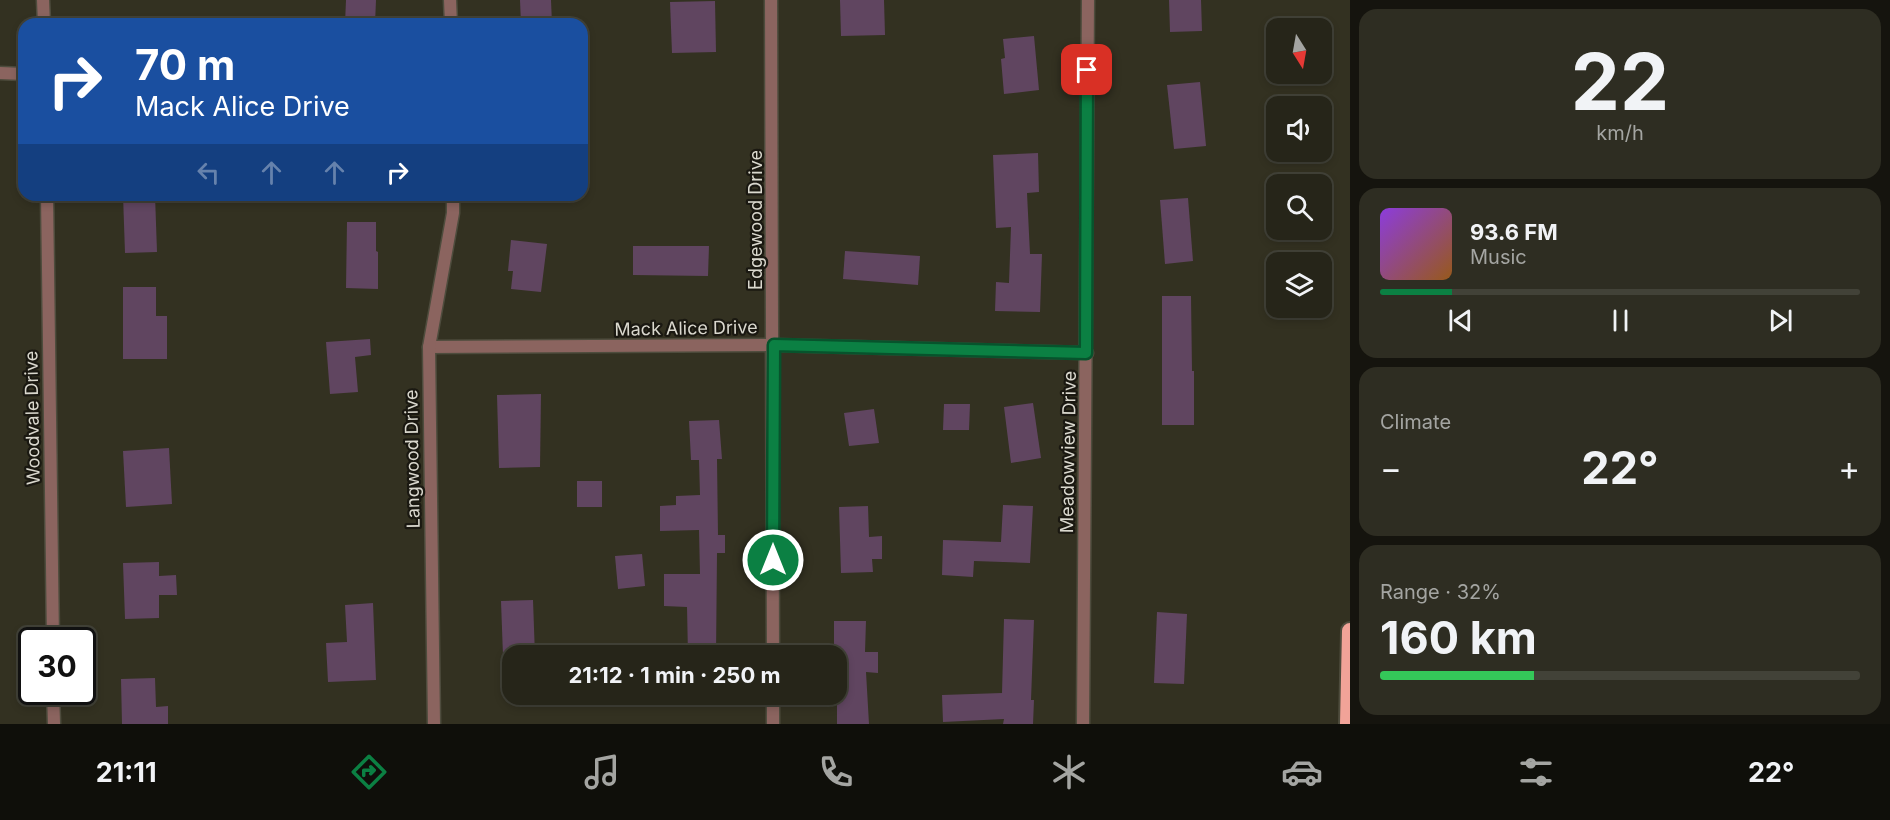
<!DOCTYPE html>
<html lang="en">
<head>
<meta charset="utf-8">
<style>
  body { margin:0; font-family:Inter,sans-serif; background:#2e2d22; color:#f1f3f6; height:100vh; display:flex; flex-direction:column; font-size:22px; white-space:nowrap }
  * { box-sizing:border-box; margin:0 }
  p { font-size:20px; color:#a4a5a2 }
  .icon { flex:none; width:33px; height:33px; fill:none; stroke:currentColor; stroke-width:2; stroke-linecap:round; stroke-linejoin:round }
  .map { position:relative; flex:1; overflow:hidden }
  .side { display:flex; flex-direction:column; gap:9px; padding:9px; background:#15140e; width:540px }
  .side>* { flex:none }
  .hud { position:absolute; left:18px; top:18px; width:570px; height:183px; border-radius:18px; box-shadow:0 3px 9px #0003,0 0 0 2px #424238; background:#1a4fa0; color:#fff; overflow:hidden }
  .needle { width:39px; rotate:169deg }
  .tools { position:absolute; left:1266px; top:18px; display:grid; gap:12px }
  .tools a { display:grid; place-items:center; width:66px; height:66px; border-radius:12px; background:#262519; box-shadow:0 3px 9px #0003,0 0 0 2px #424238; font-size:30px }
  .speed { position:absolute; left:18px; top:627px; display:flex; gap:12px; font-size:30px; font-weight:700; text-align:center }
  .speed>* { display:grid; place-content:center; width:78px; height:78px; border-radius:50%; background:#262519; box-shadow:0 3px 9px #0003,0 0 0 2px #424238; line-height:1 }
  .speed .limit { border:3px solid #111; border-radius:9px; background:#fff; color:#111 }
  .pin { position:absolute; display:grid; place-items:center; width:51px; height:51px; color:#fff; margin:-26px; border-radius:12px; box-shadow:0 3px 9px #0006 }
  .me { position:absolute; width:66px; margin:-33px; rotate:0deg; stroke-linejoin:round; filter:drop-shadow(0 0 4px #0008) }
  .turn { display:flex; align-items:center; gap:21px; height:126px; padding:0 18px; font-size:27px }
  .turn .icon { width:78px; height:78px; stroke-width:2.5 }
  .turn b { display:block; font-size:42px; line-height:51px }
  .lanes { display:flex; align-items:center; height:57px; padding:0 18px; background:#0003; justify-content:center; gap:30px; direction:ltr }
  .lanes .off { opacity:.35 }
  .big { font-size:45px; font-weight:700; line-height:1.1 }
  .side .widget { flex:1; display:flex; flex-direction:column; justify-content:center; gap:9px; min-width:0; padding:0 21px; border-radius:18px; background:#2e2d22 }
  .side .dial { align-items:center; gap:0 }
  .dial b { font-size:78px; line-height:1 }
  .song { display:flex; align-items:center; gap:18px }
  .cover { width:72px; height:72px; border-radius:9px; background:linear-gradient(135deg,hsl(270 70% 55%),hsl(30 70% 35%)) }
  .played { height:6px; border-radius:3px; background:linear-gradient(90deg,#0b8043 15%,#424238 15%) }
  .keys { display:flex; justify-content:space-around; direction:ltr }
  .heat { display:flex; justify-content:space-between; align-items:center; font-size:33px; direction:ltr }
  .charge { height:9px; border-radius:4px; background:linear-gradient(90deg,#34c759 32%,#424238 0) }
  .trip { position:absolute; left:502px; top:645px; width:345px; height:60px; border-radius:18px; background:#262519; box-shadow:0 3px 9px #0003,0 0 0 2px #424238; font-weight:700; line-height:60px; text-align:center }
  .menu { display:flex; height:96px; justify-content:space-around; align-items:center; background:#0f0f0a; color:#a4a5a2 }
  .menu .icon { width:42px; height:42px }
  .menu .current { color:#0b8043 }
  .menu b { font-size:27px; color:#f1f3f6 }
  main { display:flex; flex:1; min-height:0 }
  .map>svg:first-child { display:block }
  .building { fill:#604560 }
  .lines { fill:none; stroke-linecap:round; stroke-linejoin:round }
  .minor-casing { stroke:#4e4c3d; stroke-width:15 }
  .trunk-casing { stroke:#4e4c3d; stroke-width:20 }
  .minor { stroke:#8b645f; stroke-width:12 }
  .trunk { stroke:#f1a398; stroke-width:16 }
  .route-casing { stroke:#07532c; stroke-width:15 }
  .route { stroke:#0b8043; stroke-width:10 }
  .labels { text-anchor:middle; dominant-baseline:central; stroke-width:4.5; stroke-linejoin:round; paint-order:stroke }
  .street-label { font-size:18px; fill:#dad8ce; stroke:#1a1811 }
</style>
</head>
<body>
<main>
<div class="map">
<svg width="1350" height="724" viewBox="0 0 1350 724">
  <rect width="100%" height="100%" fill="#333121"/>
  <g class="building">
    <path d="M346,0H376L375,24H345Z"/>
    <path d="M520,0H551L552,24H521Z"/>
    <path d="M840,0H884L885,35L841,36Z"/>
    <path d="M1169,0H1201L1202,31L1170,32Z"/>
    <path d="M715,1L716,52L672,53L670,2Z"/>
    <path d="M1034,36L1039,90L1004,94L1001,59L1005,58L1003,39Z"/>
    <path d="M1200,82L1206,146L1174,149L1167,85Z"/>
    <path d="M1038,153L1039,192L1027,193L1030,254H1042L1040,312L995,311L996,282L1009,283L1011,227L996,228L993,155Z"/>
    <path d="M123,195H155L157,252L125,253Z"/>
    <path d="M1188,198L1193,261L1165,264L1160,200Z"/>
    <path d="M347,222H376V251L378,252V289L346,288Z"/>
    <path d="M511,240L547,244L541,292L511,289L513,271H508Z"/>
    <path d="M633,246H709L708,276L633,275Z"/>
    <path d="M845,251L920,256L918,285L843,279Z"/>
    <path d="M123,287H156V316H167V359H123Z"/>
    <path d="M1162,296H1191L1192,371H1194V425H1162Z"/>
    <path d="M370,339L371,355L355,357L358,392L330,394L326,342Z"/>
    <path d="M541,394L540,467L499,468L497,395Z"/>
    <path d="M1033,403L1041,458L1011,463L1004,407Z"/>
    <path d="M944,404H970L969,430H943Z"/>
    <path d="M874,409L879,443L849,446L844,413Z"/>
    <path d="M719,420L722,459H717L718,535H725V553H717L716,656H688L687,607L664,606V574H700L699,530L660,531V506L676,505V496L700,495L699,460H691L689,421Z"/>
    <path d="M169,448L172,504L126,507L123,451Z"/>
    <rect x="577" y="481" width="25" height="26"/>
    <path d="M1003,505L1033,506L1030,563L974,561L973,577L942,575L943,540L1001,542Z"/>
    <path d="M868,506L869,537L882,536V559H872L873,572L841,573L839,507Z"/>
    <path d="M642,554L645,586L618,589L615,556Z"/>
    <path d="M159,562V576L176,575L177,595H159V618L125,619L123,563Z"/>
    <path d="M533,600L535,656H503L501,601Z"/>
    <path d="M373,603L376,680L328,682L326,643L347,642L345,605Z"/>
    <path d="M1157,612L1187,614L1184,684L1154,683Z"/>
    <path d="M1004,619L1034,620L1031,700H1034L1033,724H1003L1004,719L943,722L942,695L1002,693Z"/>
    <path d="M834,621H866L865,652H878V673L866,672L869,724H837V656H834Z"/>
    <path d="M155,678L156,707L168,706V724H122L121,679Z"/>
  </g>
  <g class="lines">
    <defs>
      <g id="minor">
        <path d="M43,0L44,24"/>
        <path d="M450,0L451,24"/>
        <path d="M771,0L773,656"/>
        <path d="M0,73L24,74"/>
        <path d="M47,195L53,640"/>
        <path d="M429,347L774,345L1087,353"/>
        <path d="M53,692L54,724"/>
        <path d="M434,724L429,347L453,213V195"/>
        <path d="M773,724V694"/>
        <path d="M1083,724L1088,0"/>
      </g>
      <path id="trunk" d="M1348,724L1350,631"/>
    </defs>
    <use href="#minor" class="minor-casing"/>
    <use href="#trunk" class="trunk-casing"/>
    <use href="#minor" class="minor"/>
    <use href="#trunk" class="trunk"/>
  </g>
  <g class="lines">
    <defs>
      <path id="route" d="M773,560L774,345L1086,353L1087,70"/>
    </defs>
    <use href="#route" class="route-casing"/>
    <use href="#route" class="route"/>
  </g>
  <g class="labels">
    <g class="street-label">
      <text transform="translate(755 220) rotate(-90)">Edgewood Drive</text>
      <text transform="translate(686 328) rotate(-1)">Mack Alice Drive</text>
      <text transform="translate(32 418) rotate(-91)">Woodvale Drive</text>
      <text transform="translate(1068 452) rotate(-89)">Meadowview Drive</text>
      <text transform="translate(412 459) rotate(-91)">Langwood Drive</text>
    </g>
  </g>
</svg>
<div class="tools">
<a><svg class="needle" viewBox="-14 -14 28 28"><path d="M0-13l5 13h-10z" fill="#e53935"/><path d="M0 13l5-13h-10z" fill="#a4a5a2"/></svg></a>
<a><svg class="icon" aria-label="sound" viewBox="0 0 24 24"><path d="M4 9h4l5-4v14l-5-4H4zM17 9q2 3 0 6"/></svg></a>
<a><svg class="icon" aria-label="search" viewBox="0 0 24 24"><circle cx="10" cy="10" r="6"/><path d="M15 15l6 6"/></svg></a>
<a><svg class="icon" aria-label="layers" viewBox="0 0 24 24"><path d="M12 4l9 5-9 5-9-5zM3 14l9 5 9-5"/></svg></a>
</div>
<div class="speed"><div class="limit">30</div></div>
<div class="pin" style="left:1087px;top:70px;background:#d93025"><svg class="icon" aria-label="arrive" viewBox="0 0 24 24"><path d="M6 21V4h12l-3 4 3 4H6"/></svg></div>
<svg class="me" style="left:773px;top:560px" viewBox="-20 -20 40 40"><circle r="17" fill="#0b8043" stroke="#fff" stroke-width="3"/><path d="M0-11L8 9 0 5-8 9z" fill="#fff"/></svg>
<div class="trip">21:12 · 1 min · 250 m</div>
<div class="hud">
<div class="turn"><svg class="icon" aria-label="right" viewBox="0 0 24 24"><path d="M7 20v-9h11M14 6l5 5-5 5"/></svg><div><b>70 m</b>Mack Alice Drive</div></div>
<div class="lanes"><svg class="icon off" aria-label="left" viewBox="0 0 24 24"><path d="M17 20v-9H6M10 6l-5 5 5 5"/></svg><svg class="icon off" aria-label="ahead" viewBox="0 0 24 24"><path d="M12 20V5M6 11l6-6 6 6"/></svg><svg class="icon off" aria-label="ahead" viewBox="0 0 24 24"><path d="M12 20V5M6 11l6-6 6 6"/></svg><svg class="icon" aria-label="right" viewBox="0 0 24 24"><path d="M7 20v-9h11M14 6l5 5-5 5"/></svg></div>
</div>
</div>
<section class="side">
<div class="widget dial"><b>22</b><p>km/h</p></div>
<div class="widget">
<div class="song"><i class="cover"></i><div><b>93.6 FM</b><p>Music</p></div></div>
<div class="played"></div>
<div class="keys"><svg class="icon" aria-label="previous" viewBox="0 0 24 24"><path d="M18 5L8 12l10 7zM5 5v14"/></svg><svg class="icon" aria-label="pause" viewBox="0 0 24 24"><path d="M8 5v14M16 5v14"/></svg><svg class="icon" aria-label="next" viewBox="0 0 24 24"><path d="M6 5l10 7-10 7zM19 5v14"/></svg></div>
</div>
<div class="widget"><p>Climate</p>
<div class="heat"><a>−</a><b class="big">22°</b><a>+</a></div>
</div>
<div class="widget"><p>Range · 32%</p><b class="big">160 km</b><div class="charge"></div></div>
</section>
</main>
<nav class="menu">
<b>21:11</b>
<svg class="icon current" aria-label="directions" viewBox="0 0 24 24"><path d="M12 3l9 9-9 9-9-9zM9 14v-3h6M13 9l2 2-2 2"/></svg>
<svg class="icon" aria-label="music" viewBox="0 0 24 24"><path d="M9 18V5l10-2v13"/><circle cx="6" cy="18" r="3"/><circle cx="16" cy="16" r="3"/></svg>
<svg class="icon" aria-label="phone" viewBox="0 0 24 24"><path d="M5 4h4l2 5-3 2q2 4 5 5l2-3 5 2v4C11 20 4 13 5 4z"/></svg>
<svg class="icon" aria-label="climate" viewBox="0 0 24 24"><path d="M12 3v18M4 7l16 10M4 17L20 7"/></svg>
<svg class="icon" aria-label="car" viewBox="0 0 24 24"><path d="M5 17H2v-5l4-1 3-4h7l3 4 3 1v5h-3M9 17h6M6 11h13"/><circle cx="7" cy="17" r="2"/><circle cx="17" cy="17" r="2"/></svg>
<svg class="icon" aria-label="filters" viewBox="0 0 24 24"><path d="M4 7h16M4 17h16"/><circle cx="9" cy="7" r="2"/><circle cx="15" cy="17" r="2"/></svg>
<b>22°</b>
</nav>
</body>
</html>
